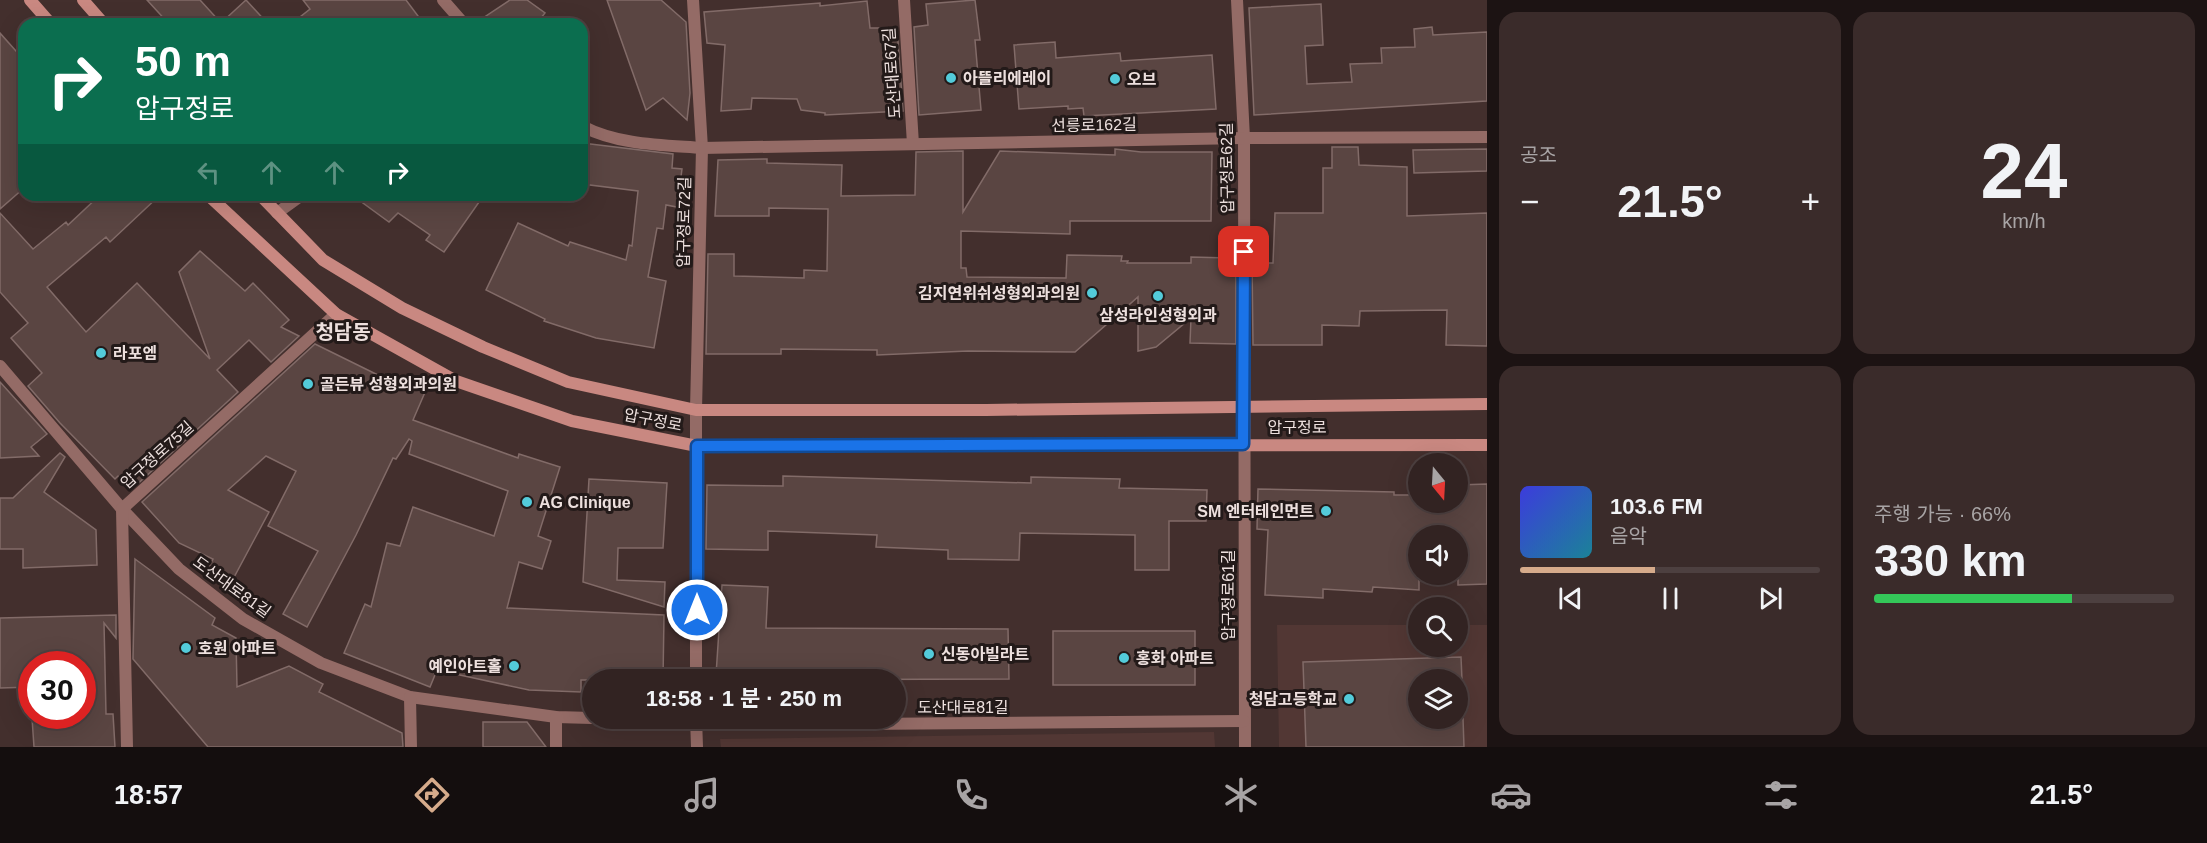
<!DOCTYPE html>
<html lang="ko">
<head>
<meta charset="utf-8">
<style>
  body { margin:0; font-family:Helvetica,"Noto Sans KR",sans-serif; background:#3a2b2a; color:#f1f3f6; height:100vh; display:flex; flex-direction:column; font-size:22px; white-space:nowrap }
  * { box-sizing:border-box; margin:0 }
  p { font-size:20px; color:#a8a4a5 }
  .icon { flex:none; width:33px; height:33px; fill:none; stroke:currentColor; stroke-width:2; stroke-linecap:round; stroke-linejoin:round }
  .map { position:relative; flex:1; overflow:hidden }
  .sheet { display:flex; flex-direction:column; gap:12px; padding:12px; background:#1c1313; width:720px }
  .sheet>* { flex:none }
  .hud { position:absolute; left:18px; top:18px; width:570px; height:183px; border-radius:18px; box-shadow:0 6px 24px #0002,0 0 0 2px #4d4040; background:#0b6e4f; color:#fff; overflow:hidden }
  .needle { width:39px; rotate:162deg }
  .tools { position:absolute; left:1408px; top:453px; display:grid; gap:12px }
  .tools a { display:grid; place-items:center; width:60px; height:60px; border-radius:50%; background:#322322; box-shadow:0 6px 24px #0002,0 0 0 2px #4d4040; font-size:30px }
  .speed { position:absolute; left:18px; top:651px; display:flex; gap:12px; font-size:30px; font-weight:700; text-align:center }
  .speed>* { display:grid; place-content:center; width:78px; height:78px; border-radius:50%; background:#322322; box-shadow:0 6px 24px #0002,0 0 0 2px #4d4040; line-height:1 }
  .speed .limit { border:9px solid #d22; background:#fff; color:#111 }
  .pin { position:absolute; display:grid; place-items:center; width:51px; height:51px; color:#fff; margin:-26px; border-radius:12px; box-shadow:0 3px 9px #0006 }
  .me { position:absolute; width:66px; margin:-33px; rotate:0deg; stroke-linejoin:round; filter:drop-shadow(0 0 4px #0008) }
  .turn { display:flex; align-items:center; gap:21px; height:126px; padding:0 18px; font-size:27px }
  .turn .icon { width:78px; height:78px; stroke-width:2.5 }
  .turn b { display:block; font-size:42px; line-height:51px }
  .lanes { display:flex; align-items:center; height:57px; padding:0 18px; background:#0003; justify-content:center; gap:30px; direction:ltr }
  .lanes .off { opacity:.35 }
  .big { font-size:45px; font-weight:700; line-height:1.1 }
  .sheet .widget { flex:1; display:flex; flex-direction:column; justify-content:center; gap:9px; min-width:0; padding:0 21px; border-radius:18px; background:#3a2b2a }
  .sheet .dial { align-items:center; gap:0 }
  .dial b { font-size:78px; line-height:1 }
  .song { display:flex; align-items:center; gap:18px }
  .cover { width:72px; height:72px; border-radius:9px; background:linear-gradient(135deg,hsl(240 70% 55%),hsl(190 70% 35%)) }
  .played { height:6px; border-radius:3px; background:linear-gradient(90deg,#d6ab8b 45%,#4d4040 45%) }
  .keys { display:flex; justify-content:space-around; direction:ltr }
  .heat { display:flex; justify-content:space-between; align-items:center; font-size:33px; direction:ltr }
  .charge { height:9px; border-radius:4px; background:linear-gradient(90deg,#34c759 66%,#4d4040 0) }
  .sheet .tiles { flex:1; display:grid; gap:12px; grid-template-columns:repeat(2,1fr) }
  .trip { position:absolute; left:582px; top:669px; width:324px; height:60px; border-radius:30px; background:#322322; box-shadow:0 6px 24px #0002,0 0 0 2px #4d4040; font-weight:700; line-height:60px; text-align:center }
  .tab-bar { display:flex; height:96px; justify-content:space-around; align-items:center; background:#140e0e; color:#a8a4a5 }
  .tab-bar .icon { width:42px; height:42px }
  .tab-bar .current { color:#d6ab8b }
  .tab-bar b { font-size:27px; color:#f1f3f6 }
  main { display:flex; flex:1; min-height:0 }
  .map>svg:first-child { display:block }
  .built { fill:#523734; fill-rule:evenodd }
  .building { fill:#5a4542; stroke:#826b68; stroke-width:1.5 }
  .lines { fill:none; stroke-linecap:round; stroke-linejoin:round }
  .minor { stroke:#946b66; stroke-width:12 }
  .secondary { stroke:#c98881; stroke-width:12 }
  .route-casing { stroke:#114b97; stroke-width:15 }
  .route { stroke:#1a73e8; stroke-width:10 }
  .poi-dot { fill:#53cbda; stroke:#231a19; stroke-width:2 }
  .labels { text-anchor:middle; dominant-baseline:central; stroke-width:6; stroke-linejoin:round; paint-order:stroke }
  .street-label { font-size:16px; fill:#ede0de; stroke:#231a19 }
  .poi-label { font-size:16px; font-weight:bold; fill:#ede0de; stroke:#231a19; text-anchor:start }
  .quarter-label { font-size:20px; font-weight:bold; fill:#ede0de; stroke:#231a19 }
</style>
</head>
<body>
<main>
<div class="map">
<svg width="1487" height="747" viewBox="0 0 1487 747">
  <rect width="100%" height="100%" fill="#432f2d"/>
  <g class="built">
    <path d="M1277,625H1419V646H1458V625H1487V747H1279ZM1419,680H1458V718H1419Z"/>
    <path d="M1214,732L1215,747H721L720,739Z"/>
  </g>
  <g class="building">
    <path d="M147,0H200L221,23L246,0L268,24H169Z"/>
    <path d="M303,0H406L424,24H291L310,9Z"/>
    <path d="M510,0H527L545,13L536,24H474Z"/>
    <path d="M607,0H661L686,22L690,93L687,120L663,98L646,110Z"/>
    <path d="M975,0L980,40H975L981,110L919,115L914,27L928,25L926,4Z"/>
    <path d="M867,1L870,28H897L903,111L825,115V113L801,110L797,99L752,98L751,109L721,111L725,45L707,43L704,12L820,3V6Z"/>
    <path d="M1321,4L1323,45L1305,46L1307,84L1352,82L1350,64L1382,63L1381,48L1415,47L1414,29L1432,27L1433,35L1487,32V101L1254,115L1249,8Z"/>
    <path d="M0,33L24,60V188L0,209Z"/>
    <path d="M1055,42L1056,58L1120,53L1121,61L1212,55L1216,109L1084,116L1083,108L1068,109V106L1019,109L1014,45Z"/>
    <path d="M582,143L673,154L672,168L682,169L677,207L666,205L663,229L657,228L648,277L666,281L654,348L596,338L544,321L545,319L486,290L518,223L568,246L570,242L626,260L629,245L632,246L638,191L582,184Z"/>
    <path d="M1332,147H1358L1359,165L1407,167V216L1487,213V346L1446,345L1447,310L1360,311L1359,326L1322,325V345H1253L1252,263H1273L1275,213H1323V168H1332Z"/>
    <path d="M1115,149L1141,152H1212L1211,221H1070V234L961,231V268H966L967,277L1066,278L1067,255L1122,256L1121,261H1128L1127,263H1191V257L1229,258V263H1236V344L1190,343L1191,318L1156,347L1138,351V297L1075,352L968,351L877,355V350L781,349V354H706L708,254H734V276L804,278V270L827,271L828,209L769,208V216H715L718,160L767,159V163L842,165L841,196L915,195L916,152L963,151V212L1000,151L1115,155Z"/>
    <path d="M1487,149V171L1414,173L1413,150Z"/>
    <path d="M100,195H160L110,242L106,237L47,287L86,332L137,283L210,359L179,272L200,251L245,291L253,283L289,320L281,327L299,336L271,362L249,340L217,370L238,392L131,490L118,476L115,479L60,423L28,386L42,373L11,338L28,323L0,292V213L33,249L66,222L68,225Z"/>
    <path d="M352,195H484L444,252L426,240L430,235L398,213L389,222Z"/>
    <path d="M315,344L384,378L387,374L426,390L413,420L518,458L519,454L560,467L538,536L551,541L542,569L519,562L507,608L664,615L663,680H581V692L529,690L437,670L430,687L344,653L365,604L371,607L387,543L400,546L413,507L494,536L508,491L409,454L412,441L409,439L396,459L393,458L356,535L307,627L283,614L318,551L268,526L296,471L266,456L228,490L269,512L232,581L208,569L213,559L179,543L142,502Z"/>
    <path d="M0,382L47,434L31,447L39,456L0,458Z"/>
    <path d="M60,453L65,457L44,492L96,530L97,565L23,568V549H0V498H13Z"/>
    <path d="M783,476L1031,483V477L1120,479L1119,488L1207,490L1206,521H1169V570H1135V535L1020,533L1019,560L948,559V550L876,547L877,535L768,531V550L706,549L707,485L783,486Z"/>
    <path d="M589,479L667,483L663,548H618L617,580L665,582L664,607L583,582Z"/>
    <path d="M1487,484V584L1458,585V536H1419V590L1373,587L1372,592L1323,589V598L1265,595L1268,530L1257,529L1258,489L1394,492V495H1419V502H1458V485Z"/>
    <path d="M135,559L215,618L212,625L236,638L237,687L289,666L323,684L319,692L402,733L403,747H208L133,659Z"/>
    <path d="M722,585L768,587L766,628L1008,629L1009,679L724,680V674L716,675Z"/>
    <path d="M116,615V638L104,623L106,714H113L115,747H34L32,718L82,716V664H32V687L0,688V618Z"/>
    <rect x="1053" y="631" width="142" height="54"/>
    <path d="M1461,657L1462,680H1419V718H1463L1464,747H1306L1303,662Z"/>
    <path d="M483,722H527L546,747H483Z"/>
  </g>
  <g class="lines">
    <g class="minor">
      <path d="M443,0L464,24"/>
      <path d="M693,0L702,148L696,410V680"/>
      <path d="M904,0L913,144"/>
      <path d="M1237,0L1244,138L1245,747"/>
      <path d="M582,126C618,145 662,145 702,148L1244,138L1487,137"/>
      <path d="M277,213L302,195"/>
      <path d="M0,366L122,509L179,569L243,619L321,663L410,697L556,717L592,718"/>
      <path d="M410,697L411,747"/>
      <path d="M556,717V747"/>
      <path d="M609,718L696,721L715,725L1244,721"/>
      <path d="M696,718L697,747"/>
      <path d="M127,747L122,509L336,314"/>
    </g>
    <g class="secondary">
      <path d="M30,0L51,24"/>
      <path d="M83,0L104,24"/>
      <path d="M208,195L336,314L456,381L572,421L697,446L1487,445"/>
      <path d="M260,195L323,260L402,308L483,347L568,382L696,410H986L1487,404"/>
    </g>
  </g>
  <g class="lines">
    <defs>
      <path id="route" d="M697,610V446L1243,444L1244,252"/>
    </defs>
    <use href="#route" class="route-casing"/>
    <use href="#route" class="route"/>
  </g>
  <g class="poi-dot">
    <circle cx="951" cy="78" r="6"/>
    <circle cx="1115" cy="79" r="6"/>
    <circle cx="1092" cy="293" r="6"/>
    <circle cx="1158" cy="296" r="6"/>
    <circle cx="101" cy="353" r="6"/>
    <circle cx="308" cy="384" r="6"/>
    <circle cx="527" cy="502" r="6"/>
    <circle cx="1326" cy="511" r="6"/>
    <circle cx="186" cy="648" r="6"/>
    <circle cx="929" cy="654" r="6"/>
    <circle cx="1124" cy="658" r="6"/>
    <circle cx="514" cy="666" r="6"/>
    <circle cx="1349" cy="699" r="6"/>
  </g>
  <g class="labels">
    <g class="street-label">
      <text transform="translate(892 73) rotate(-94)">도산대로67길</text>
      <text transform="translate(1094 125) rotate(-1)">선릉로162길</text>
      <text transform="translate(1227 168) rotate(-91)">압구정로62길</text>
      <text transform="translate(684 222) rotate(-89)">압구정로72길</text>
      <text transform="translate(653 420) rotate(11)">압구정로</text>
      <text x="1297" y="427">압구정로</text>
      <text transform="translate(157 455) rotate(-42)">압구정로75길</text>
      <text transform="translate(232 587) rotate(36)">도산대로81길</text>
      <text transform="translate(1228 595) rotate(-90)">압구정로61길</text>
      <text x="963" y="707">도산대로81길</text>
    </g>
    <g class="poi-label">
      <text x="963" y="78">아뜰리에레이</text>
      <text x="1127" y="79">오브</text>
      <text x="1080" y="293" text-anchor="end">김지연위쉬성형외과의원</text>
      <text x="1158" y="315" text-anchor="middle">삼성라인성형외과</text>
      <text x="113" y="353">라포엠</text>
      <text x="320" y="384">골든뷰 성형외과의원</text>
      <text x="539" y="502">AG Clinique</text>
      <text x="1314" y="511" text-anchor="end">SM 엔터테인먼트</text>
      <text x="198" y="648">호원 아파트</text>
      <text x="941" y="654">신동아빌라트</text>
      <text x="1136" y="658">홍화 아파트</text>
      <text x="502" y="666" text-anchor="end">예인아트홀</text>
      <text x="1337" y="699" text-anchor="end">청담고등학교</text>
    </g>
    <g class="quarter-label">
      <text x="343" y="332">청담동</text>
    </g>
  </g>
</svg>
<div class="tools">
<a><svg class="needle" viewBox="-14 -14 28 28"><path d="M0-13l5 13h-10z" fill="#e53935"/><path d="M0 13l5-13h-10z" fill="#a8a4a5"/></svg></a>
<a><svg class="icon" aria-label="sound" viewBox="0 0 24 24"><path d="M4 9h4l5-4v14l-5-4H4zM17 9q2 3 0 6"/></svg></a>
<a><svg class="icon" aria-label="search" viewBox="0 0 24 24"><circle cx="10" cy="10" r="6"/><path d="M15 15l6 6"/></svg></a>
<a><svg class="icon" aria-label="layers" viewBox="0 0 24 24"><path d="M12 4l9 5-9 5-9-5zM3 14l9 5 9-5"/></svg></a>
</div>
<div class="speed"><div class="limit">30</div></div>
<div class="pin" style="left:1244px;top:252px;background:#d93025"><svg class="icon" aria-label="arrive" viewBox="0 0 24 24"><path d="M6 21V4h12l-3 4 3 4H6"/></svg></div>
<svg class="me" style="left:697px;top:610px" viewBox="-20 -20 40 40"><circle r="17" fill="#1a73e8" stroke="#fff" stroke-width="3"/><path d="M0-11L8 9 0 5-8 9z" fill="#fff"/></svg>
<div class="trip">18:58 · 1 분 · 250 m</div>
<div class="hud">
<div class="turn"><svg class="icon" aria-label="right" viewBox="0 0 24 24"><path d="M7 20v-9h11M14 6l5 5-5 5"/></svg><div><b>50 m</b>압구정로</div></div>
<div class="lanes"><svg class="icon off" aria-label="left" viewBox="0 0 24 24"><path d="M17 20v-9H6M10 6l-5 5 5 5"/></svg><svg class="icon off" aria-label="ahead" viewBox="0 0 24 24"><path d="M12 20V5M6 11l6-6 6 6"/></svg><svg class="icon off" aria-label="ahead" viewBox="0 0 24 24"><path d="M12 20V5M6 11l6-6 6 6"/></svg><svg class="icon" aria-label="right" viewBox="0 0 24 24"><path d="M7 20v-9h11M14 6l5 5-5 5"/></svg></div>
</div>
</div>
<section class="sheet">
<div class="tiles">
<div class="widget"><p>공조</p>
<div class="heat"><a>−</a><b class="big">21.5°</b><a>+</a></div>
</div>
<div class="widget dial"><b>24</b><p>km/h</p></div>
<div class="widget">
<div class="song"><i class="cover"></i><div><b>103.6 FM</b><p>음악</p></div></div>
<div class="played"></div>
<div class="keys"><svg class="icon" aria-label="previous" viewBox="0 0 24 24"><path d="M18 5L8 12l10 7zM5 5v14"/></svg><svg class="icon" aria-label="pause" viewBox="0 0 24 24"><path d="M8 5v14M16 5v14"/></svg><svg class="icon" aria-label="next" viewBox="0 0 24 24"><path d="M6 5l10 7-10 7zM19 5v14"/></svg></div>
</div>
<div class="widget"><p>주행 가능 · 66%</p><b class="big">330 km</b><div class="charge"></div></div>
</div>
</section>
</main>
<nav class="tab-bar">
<b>18:57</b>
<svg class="icon current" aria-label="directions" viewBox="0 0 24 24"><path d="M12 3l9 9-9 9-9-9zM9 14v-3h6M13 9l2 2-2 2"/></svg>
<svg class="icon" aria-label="music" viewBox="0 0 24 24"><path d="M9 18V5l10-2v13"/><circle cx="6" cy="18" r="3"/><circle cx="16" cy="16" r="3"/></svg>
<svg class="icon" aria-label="phone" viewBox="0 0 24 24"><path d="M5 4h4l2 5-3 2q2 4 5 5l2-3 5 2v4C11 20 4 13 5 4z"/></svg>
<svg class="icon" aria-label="climate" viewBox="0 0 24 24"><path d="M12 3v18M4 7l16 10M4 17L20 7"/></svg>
<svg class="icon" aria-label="car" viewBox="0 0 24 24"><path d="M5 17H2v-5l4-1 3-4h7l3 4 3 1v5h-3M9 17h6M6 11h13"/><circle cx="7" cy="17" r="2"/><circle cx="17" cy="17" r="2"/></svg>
<svg class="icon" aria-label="filters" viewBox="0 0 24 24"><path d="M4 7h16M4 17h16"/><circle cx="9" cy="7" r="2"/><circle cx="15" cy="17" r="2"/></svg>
<b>21.5°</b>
</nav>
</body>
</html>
